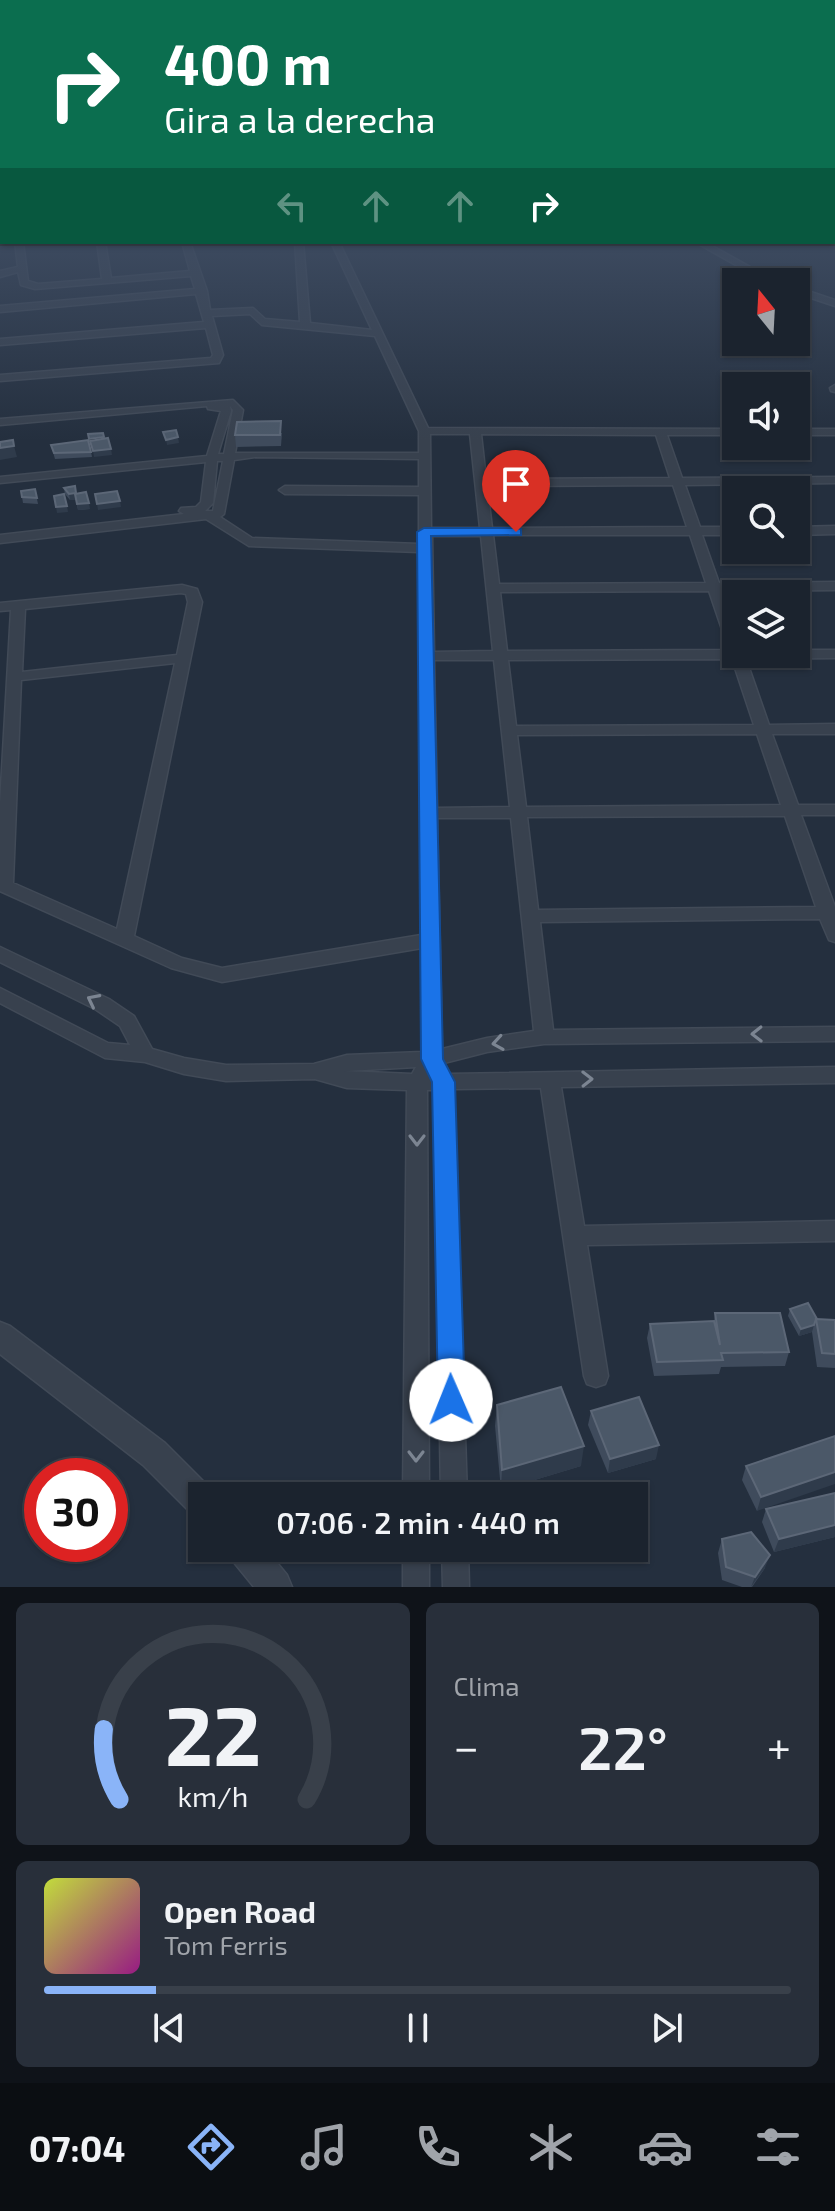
<!DOCTYPE html>
<html lang="es">
<head>
<meta charset="utf-8">
<style>
  body { margin:0; font-family:"Exo 2",sans-serif; background:#282f3a; color:#f1f3f6; height:100vh; display:flex; flex-direction:column; font-size:30px; white-space:nowrap }
  * { box-sizing:border-box; margin:0 }
  p { font-size:26px; color:#a0a4aa }
  .icon { flex:none; width:44px; height:44px; fill:none; stroke:currentColor; stroke-width:2; stroke-linecap:round; stroke-linejoin:round }
  .map { position:relative; height:1587px; overflow:hidden }
  .side { display:flex; flex-direction:column; gap:16px; padding:16px; background:#0f1319; flex:1 }
  .side>* { flex:none }
  .top-card { position:absolute; left:0px; top:0px; width:836px; height:244px; box-shadow:0 2px 6px #0004,0 0 0 2px #39404a; background:#0b6e4f; color:#fff; overflow:hidden }
  .needle { width:52px; rotate:342deg }
  .controls { position:absolute; left:722px; top:268px; display:grid; gap:16px }
  .controls a { display:grid; place-items:center; width:88px; height:88px; border-radius:0px; background:#1b232e; box-shadow:0 2px 6px #0004,0 0 0 2px #39404a; font-size:40px }
  .speed { position:absolute; left:24px; top:1458px; display:flex; gap:16px; font-size:40px; font-weight:700; text-align:center }
  .speed>* { display:grid; place-content:center; width:104px; height:104px; border-radius:50%; background:#1b232e; box-shadow:0 2px 6px #0004,0 0 0 2px #39404a; line-height:1 }
  .speed .limit { border:12px solid #d22; background:#fff; color:#111 }
  .pin { position:absolute; display:grid; place-items:center; width:68px; height:68px; color:#fff; margin:-82px -34px; border-radius:50% 50% 50% 0; rotate:-45deg; box-shadow:0 0 8px #0007 }
  .pin .icon { rotate:45deg }
  .me { position:absolute; width:88px; margin:-44px; rotate:359deg; stroke-linejoin:round; filter:drop-shadow(0 0 6px #0008) }
  .turn { display:flex; align-items:center; gap:28px; height:168px; padding:0 32px; font-size:36px }
  .turn .icon { width:104px; height:104px; stroke-width:2.5 }
  .turn b { display:block; font-size:56px; line-height:68px }
  .lanes { display:flex; align-items:center; height:76px; padding:0 32px; background:#0003; justify-content:center; gap:40px; direction:ltr }
  .lanes .off { opacity:.35 }
  .big { font-size:60px; font-weight:600; line-height:1.1 }
  .side .card { flex:1; display:flex; flex-direction:column; justify-content:center; gap:12px; min-width:0; padding:0 28px; border-radius:12px; background:#282f3a }
  .side .dial { align-items:center; gap:0 }
  .dial svg { height:208px; overflow:visible; fill:none; stroke:#39404a; stroke-width:7; stroke-linecap:round; text-anchor:middle }
  .dial text { fill:#f1f3f6; stroke:none }
  .song { display:flex; align-items:center; gap:24px }
  .cover { width:96px; height:96px; border-radius:12px; background:linear-gradient(135deg,hsl(70 70% 55%),hsl(310 70% 35%)) }
  .played { height:8px; border-radius:4px; background:linear-gradient(90deg,#8ab4f8 15%,#39404a 15%) }
  .keys { display:flex; justify-content:space-around; direction:ltr }
  .heat { display:flex; justify-content:space-between; align-items:center; font-size:44px; direction:ltr }
  .side .tiles { flex:1; display:grid; gap:16px; grid-template-columns:1fr 1fr }
  .card:last-child { grid-column:span 2 }
  .trip { position:absolute; left:188px; top:1482px; width:460px; height:80px; border-radius:0px; background:#1b232e; box-shadow:0 2px 6px #0004,0 0 0 2px #39404a; font-weight:600; line-height:80px; text-align:center }
  .menu { display:flex; height:128px; justify-content:space-around; align-items:center; background:#0b0e12; color:#a0a4aa }
  .menu .icon { width:56px; height:56px }
  .menu .current { color:#8ab4f8 }
  .menu b { font-size:36px; color:#f1f3f6 }
  .map>svg:first-child { display:block }
  .lines { fill:none; stroke-linecap:round; stroke-linejoin:round }
  .minor-casing { stroke:#414a57; stroke-width:3 }
  .tertiary-casing { stroke:#414a57; stroke-width:3 }
  .minor { fill:#38414e; fill-rule:evenodd }
  .tertiary { fill:#38414e; fill-rule:evenodd }
  .wall { fill:#3f4b5c }
  .shaded-wall { fill:#2f3b4b }
  .building { fill:#4b5868; stroke:#5c6777; stroke-width:2 }
  .oneway { stroke:#7c8592 }
  .route { fill:#1a73e8; stroke:#114b97; stroke-width:2 }
</style>
</head>
<body>
<div class="map">
<svg width="835" height="1587" viewBox="0 0 835 1587">
  <rect width="100%" height="100%" fill="#242f3e"/>
  <g class="lines">
    <defs>
      <g id="minor">
        <path d="M15,242H23L28,281L38,284L102,279L97,242H105L111,278L190,271L182,242H190L207,291L210,310L253,308L265,319L300,322L295,242H303L310,323L372,330L331,242H339L428,428L736,429V435H667L682,478L835,477V483L685,485L700,527H736V535H702L719,583L835,582V590L722,591L736,630V654H796V650H835V658L746,659L769,725L835,724V734H772L798,805H835V815H801L835,907V942L829,940L820,919L540,922L553,1030L835,1027V1041L544,1044L487,1052L444,1063L450,1074L835,1067V1083L561,1087L584,1226L835,1221V1241L587,1245L608,1376L605,1384L596,1387L587,1384L584,1376L541,1088L454,1089L467,1496H441L434,1090H427L429,1496H403L407,1090L347,1088L315,1079L226,1081L184,1074L145,1062L105,1058L0,1003V988L108,1043L130,1045L120,1026L95,1009L0,962V947L109,999L134,1016L152,1049L184,1058L226,1065L314,1064L347,1055L422,1052V948L222,982L171,968L0,891V804L11,610L0,611V603L182,585L197,589L202,602L134,936L182,958L222,968L421,935L419,552L249,546L206,519L0,543V535L184,514L179,511L181,508L196,507L201,502L206,462L0,483V477L207,456L221,411L208,409L207,406L0,425V419L233,400L243,410L235,453H419V431L375,336L262,325L250,314L212,316L223,355L219,363L0,381V375L211,358L213,355L206,328L0,345V339L204,322L196,294L0,312V306L195,289L191,276L35,289L21,285L18,272L0,277V271L18,267ZM230,406L233,410L224,454H218L231,411ZM430,434H470L480,528H431ZM481,434L656,435L670,478L486,479ZM255,457L419,459V487L285,486L279,490L285,494L419,495V544L252,538L220,517L224,514L234,460ZM217,461H223L213,511H205L213,503ZM673,485L687,527L492,528L487,486ZM493,535H690L706,583L499,584ZM432,536H481L493,651L434,652ZM709,591L729,650L507,651L500,592ZM181,593L186,594L188,602L177,655L22,672L25,609ZM732,659L754,725L516,726L508,660ZM434,660H494L510,807L437,808ZM175,663L117,929L13,883L21,680ZM757,734L781,805L526,807L517,735ZM785,816L816,907L538,910L527,817ZM437,818H511L534,1031L487,1038L442,1049ZM416,1067L412,1074L344,1071H347Z"/>
        <path d="M695,242H705L777,282H766Z"/>
        <path d="M796,287L835,300V306L796,293Z"/>
        <path d="M835,385V392L831,391L830,388Z"/>
        <rect x="796" y="429" width="39" height="6"/>
        <path d="M835,526V534L796,535V527Z"/>
        <rect x="403" y="1548" width="26" height="39"/>
        <path d="M442,1548H468L469,1587H443Z"/>
      </g>
      <g id="tertiary">
        <path d="M0,1322L10,1326L165,1443L213,1491L216,1496H202V1518L191,1513L143,1465L0,1354Z"/>
        <path d="M227,1548H265L287,1575L292,1587H254L232,1560Z"/>
      </g>
    </defs>
    <use href="#minor" class="minor-casing"/>
    <use href="#tertiary" class="tertiary-casing"/>
    <use href="#minor" class="minor"/>
    <use href="#tertiary" class="tertiary"/>
  </g>
  <g class="wall">
    <path d="M282,433L281,446L236,447L235,435Z"/>
    <path d="M51,445L91,452L92,457L55,459Z"/>
    <path d="M64,488L77,494L90,509L78,510L76,500H70L65,494Z"/>
    <path d="M35,489L38,504L23,503L21,491Z"/>
    <path d="M790,1309L817,1319L835,1320V1368L817,1367L812,1332L799,1336L788,1316Z"/>
    <path d="M715,1313L789,1352L785,1366L721,1367L719,1374L654,1376L647,1338L650,1324L714,1321Z"/>
    <path d="M497,1405L581,1466L501,1490L495,1426Z"/>
    <path d="M591,1411L656,1459L608,1473L588,1425Z"/>
    <path d="M835,1436L757,1511L742,1480L746,1466Z"/>
    <path d="M835,1493V1537L774,1552L762,1522L766,1509Z"/>
    <path d="M722,1539L765,1568L752,1587H742L722,1580L718,1553Z"/>
  </g>
  <g class="shaded-wall">
    <path d="M178,437L179,443L167,445L166,440Z"/>
    <path d="M14,446L17,457L0,460V448Z"/>
    <path d="M111,449L112,455L94,457L93,451Z"/>
    <path d="M69,494H75L76,500H70Z"/>
    <path d="M120,501L121,507L98,510L97,504Z"/>
    <path d="M89,503L90,509L78,510L77,504Z"/>
    <path d="M67,506L68,512L57,513L56,507Z"/>
    <path d="M814,1325L812,1332L799,1336L801,1329Z"/>
    <path d="M659,1445L656,1459L608,1473L610,1459Z"/>
    <path d="M584,1446L581,1466L501,1490L502,1470Z"/>
    <path d="M835,1472V1484L757,1511L761,1497Z"/>
    <path d="M835,1525V1537L774,1552L779,1539Z"/>
    <path d="M770,1555L765,1568L751,1587L755,1577Z"/>
  </g>
  <g class="building">
    <path d="M281,421L280,435H235L237,422Z"/>
    <path d="M176,430L178,437L166,440L163,432Z"/>
    <path d="M103,433L104,437L89,439L88,434Z"/>
    <path d="M108,438L111,449L93,451L90,441Z"/>
    <path d="M13,440L14,446L0,448V442Z"/>
    <path d="M88,440L91,452L54,453L51,445Z"/>
    <path d="M75,486L76,493L69,494L64,488Z"/>
    <path d="M35,489L37,498L22,497L21,491Z"/>
    <path d="M117,491L120,501L97,504L95,494Z"/>
    <path d="M86,492L89,503L77,504L75,494Z"/>
    <path d="M64,494L67,506L56,507L54,496Z"/>
    <path d="M808,1303L817,1319H816L814,1325L801,1329L790,1309Z"/>
    <path d="M715,1313H780L789,1352L721,1353L723,1360L657,1362L650,1324L714,1321L720,1345Z"/>
    <path d="M816,1319L835,1320V1354L822,1353Z"/>
    <path d="M561,1387L584,1446L502,1470L497,1405Z"/>
    <path d="M639,1397L659,1445L610,1459L591,1411Z"/>
    <path d="M835,1436V1472L761,1497L746,1466Z"/>
    <path d="M835,1493V1525L779,1539L766,1509Z"/>
    <path d="M751,1532L770,1555L755,1577L726,1567L722,1539Z"/>
  </g>
  <defs><path id="oneway-chevron" d="M-2-3.5L2.5 0L-2 3.5" fill="none" stroke-width="1.6" stroke-linecap="round" stroke-linejoin="round" transform="scale(2)"/></defs>
  <g class="oneway">
    <use href="#oneway-chevron" transform="translate(93 1000) rotate(-153)"/>
    <use href="#oneway-chevron" transform="translate(757 1034) rotate(179)"/>
    <use href="#oneway-chevron" transform="translate(498 1043) rotate(171)"/>
    <use href="#oneway-chevron" transform="translate(587 1079) rotate(-1)"/>
    <use href="#oneway-chevron" transform="translate(417 1140) rotate(90)"/>
    <use href="#oneway-chevron" transform="translate(416 1456) rotate(90)"/>
  </g>
  <linearGradient id="sky" x2="0" y2="1"><stop stop-color="#141a22"/><stop offset="0.5" stop-color="#3f4d63"/><stop offset="1" stop-color="#3f4d63" stop-opacity="0"/></linearGradient>
  <rect width="835" height="441" fill="url(#sky)"/>
  <path class="route" d="M516,528L521,529V535L431,536L443,1059L455,1082L465,1400L461,1410L451,1414L442,1410L438,1400L432,1082L421,1059L417,532L424,528Z"/>
</svg>
<div class="controls">
<a><svg class="needle" viewBox="-14 -14 28 28"><path d="M0-13l5 13h-10z" fill="#e53935"/><path d="M0 13l5-13h-10z" fill="#a0a4aa"/></svg></a>
<a><svg class="icon" aria-label="sound" viewBox="0 0 24 24"><path d="M4 9h4l5-4v14l-5-4H4zM17 9q2 3 0 6"/></svg></a>
<a><svg class="icon" aria-label="search" viewBox="0 0 24 24"><circle cx="10" cy="10" r="6"/><path d="M15 15l6 6"/></svg></a>
<a><svg class="icon" aria-label="layers" viewBox="0 0 24 24"><path d="M12 4l9 5-9 5-9-5zM3 14l9 5 9-5"/></svg></a>
</div>
<div class="speed"><div class="limit">30</div></div>
<div class="pin" style="left:516px;top:532px;background:#d93025"><svg class="icon" aria-label="arrive" viewBox="0 0 24 24"><path d="M6 21V4h12l-3 4 3 4H6"/></svg></div>
<svg class="me" style="left:451px;top:1400px" viewBox="-20 -20 40 40"><circle r="19" fill="#fff"/><path d="M0-13L10 11 0 6-10 11z" fill="#1a73e8"/></svg>
<div class="trip">07:06 · 2 min · 440 m</div>
<div class="top-card">
<div class="turn"><svg class="icon" aria-label="right" viewBox="0 0 24 24"><path d="M7 20v-9h11M14 6l5 5-5 5"/></svg><div><b>400 m</b>Gira a la derecha</div></div>
<div class="lanes"><svg class="icon off" aria-label="left" viewBox="0 0 24 24"><path d="M17 20v-9H6M10 6l-5 5 5 5"/></svg><svg class="icon off" aria-label="ahead" viewBox="0 0 24 24"><path d="M12 20V5M6 11l6-6 6 6"/></svg><svg class="icon off" aria-label="ahead" viewBox="0 0 24 24"><path d="M12 20V5M6 11l6-6 6 6"/></svg><svg class="icon" aria-label="right" viewBox="0 0 24 24"><path d="M7 20v-9h11M14 6l5 5-5 5"/></svg></div>
</div>
</div>
<section class="side">
<div class="tiles">
<div class="card dial"><svg viewBox="0 0 100 80">
<path d="M14 69A42 42 0 1 1 86 69"/>
<path d="M14 69A42 42 0 0 1 8 42" stroke="#8ab4f8"/>
<text x="50" y="56" font-size="32" font-weight="700">22</text>
<text x="50" y="72" font-size="11">km/h</text>
</svg></div>
<div class="card"><p>Clima</p>
<div class="heat"><a>−</a><b class="big">22°</b><a>+</a></div>
</div>
<div class="card">
<div class="song"><i class="cover"></i><div><b>Open Road</b><p>Tom Ferris</p></div></div>
<div class="played"></div>
<div class="keys"><svg class="icon" aria-label="previous" viewBox="0 0 24 24"><path d="M18 5L8 12l10 7zM5 5v14"/></svg><svg class="icon" aria-label="pause" viewBox="0 0 24 24"><path d="M8 5v14M16 5v14"/></svg><svg class="icon" aria-label="next" viewBox="0 0 24 24"><path d="M6 5l10 7-10 7zM19 5v14"/></svg></div>
</div>
</div>
</section>
<nav class="menu">
<b>07:04</b>
<svg class="icon current" aria-label="directions" viewBox="0 0 24 24"><path d="M12 3l9 9-9 9-9-9zM9 14v-3h6M13 9l2 2-2 2"/></svg>
<svg class="icon" aria-label="music" viewBox="0 0 24 24"><path d="M9 18V5l10-2v13"/><circle cx="6" cy="18" r="3"/><circle cx="16" cy="16" r="3"/></svg>
<svg class="icon" aria-label="phone" viewBox="0 0 24 24"><path d="M5 4h4l2 5-3 2q2 4 5 5l2-3 5 2v4C11 20 4 13 5 4z"/></svg>
<svg class="icon" aria-label="climate" viewBox="0 0 24 24"><path d="M12 3v18M4 7l16 10M4 17L20 7"/></svg>
<svg class="icon" aria-label="car" viewBox="0 0 24 24"><path d="M5 17H2v-5l4-1 3-4h7l3 4 3 1v5h-3M9 17h6M6 11h13"/><circle cx="7" cy="17" r="2"/><circle cx="17" cy="17" r="2"/></svg>
<svg class="icon" aria-label="filters" viewBox="0 0 24 24"><path d="M4 7h16M4 17h16"/><circle cx="9" cy="7" r="2"/><circle cx="15" cy="17" r="2"/></svg>
</nav>
</body>
</html>
